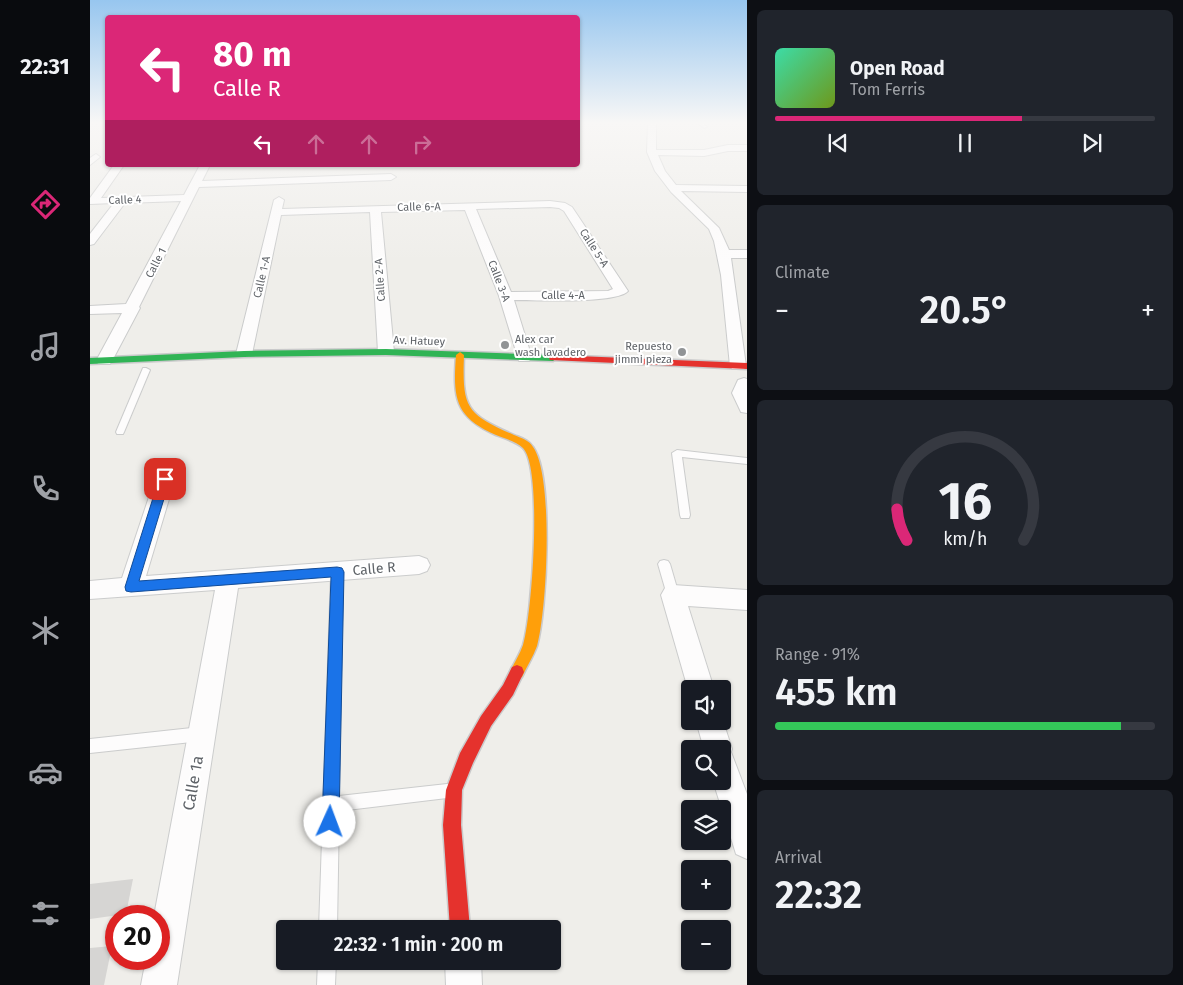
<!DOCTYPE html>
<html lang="en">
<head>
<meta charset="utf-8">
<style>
  body { margin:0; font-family:"Fira Sans",sans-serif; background:#20242c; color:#f1f3f6; height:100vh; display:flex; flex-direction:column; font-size:19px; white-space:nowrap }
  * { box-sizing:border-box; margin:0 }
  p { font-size:16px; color:#9ea1a6 }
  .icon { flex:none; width:28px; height:28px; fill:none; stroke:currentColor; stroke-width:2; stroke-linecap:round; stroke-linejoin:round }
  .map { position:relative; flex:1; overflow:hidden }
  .panel { display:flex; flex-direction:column; gap:10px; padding:10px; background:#0d0f14; width:436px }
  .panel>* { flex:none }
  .banner { position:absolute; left:15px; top:15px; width:475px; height:152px; border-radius:5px; box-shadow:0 1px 4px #0004; background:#db2777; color:#fff; overflow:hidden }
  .tools { position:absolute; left:591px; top:680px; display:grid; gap:10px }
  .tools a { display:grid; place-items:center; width:50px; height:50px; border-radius:5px; background:#171b24; box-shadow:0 1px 4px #0004; font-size:25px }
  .speed { position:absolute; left:15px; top:905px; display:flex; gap:10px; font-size:25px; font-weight:700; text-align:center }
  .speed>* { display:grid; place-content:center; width:65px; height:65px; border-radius:50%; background:#171b24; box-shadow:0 1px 4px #0004; line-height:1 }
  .speed .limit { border:8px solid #d22; background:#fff; color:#111 }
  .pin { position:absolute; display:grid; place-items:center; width:42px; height:42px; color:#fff; margin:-21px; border-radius:10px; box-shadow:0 2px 8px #0006 }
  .me { position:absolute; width:55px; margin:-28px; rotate:2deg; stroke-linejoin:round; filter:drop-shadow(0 0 4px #0008) }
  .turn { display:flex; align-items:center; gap:18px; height:105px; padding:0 25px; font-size:22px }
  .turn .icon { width:65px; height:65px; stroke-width:2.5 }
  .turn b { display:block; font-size:35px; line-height:42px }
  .lanes { display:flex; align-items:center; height:48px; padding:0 25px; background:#0003; justify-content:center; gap:25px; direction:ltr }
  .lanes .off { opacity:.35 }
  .big { font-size:38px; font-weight:600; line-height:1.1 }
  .panel .widget { flex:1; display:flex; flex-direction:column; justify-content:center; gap:8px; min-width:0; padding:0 18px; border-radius:8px; background:#20242c }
  .panel .dial { align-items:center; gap:0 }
  .dial svg { height:130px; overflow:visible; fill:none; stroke:#363941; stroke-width:7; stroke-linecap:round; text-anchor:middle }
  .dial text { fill:#f1f3f6; stroke:none }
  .song { display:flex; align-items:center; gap:15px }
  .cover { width:60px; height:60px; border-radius:8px; background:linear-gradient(135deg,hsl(160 70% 55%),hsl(80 70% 35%)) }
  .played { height:5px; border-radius:2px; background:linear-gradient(90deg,#db2777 65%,#363941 65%) }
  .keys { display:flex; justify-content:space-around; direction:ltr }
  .heat { display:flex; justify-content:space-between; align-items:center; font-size:28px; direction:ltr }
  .charge { height:8px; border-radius:4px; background:linear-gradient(90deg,#34c759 91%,#363941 0) }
  .trip { position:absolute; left:186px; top:920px; width:285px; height:50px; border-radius:5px; background:#171b24; box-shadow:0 1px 4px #0004; font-weight:600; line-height:50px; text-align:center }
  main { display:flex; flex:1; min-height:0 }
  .menu { display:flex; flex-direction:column; width:90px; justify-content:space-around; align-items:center; background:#090b0e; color:#9ea1a6 }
  .menu .icon { width:35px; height:35px }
  .menu .selected { color:#db2777 }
  .menu b { font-size:22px; color:#f1f3f6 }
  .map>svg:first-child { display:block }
  .building { fill:#d6d5d3 }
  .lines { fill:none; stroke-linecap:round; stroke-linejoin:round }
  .lane-casing { stroke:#cbcccc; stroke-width:2 }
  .street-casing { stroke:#cbcccc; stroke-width:2 }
  .fast-casing { stroke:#cacacb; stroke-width:3 }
  .slow-casing { stroke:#cacacb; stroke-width:3 }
  .jam-casing { stroke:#cacacb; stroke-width:3 }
  .lane { fill:#fdfcfc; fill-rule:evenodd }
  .street { fill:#fdfcfc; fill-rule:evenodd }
  .fast { fill:#30b455; fill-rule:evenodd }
  .slow { fill:#ff9f0a; fill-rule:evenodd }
  .jam { fill:#e5322d; fill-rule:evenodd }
  .route { fill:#1a73e8; stroke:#114b97 }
  .poi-dot { fill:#919496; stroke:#fff; stroke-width:2 }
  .labels { text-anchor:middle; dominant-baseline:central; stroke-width:4; stroke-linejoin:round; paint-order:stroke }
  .far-street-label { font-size:11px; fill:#5f6368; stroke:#fff }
  .far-poi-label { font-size:11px; fill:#5f6368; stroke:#fff; text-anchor:start }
  .street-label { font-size:14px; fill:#5f6368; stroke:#fff }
  .near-street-label { font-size:16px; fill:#5f6368; stroke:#fff }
</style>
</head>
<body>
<main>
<nav class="menu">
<b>22:31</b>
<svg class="icon selected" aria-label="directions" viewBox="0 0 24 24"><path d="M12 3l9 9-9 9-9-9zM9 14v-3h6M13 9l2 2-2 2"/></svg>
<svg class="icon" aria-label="music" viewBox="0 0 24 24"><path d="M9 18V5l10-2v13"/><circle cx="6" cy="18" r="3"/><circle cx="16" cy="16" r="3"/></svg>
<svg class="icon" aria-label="phone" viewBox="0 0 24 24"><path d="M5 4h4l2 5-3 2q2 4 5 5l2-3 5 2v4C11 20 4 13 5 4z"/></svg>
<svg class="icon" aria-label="climate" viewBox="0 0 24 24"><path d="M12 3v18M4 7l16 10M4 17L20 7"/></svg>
<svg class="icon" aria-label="car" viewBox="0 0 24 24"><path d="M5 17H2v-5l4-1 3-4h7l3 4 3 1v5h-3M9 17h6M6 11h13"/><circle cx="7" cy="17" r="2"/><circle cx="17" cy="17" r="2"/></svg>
<svg class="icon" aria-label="filters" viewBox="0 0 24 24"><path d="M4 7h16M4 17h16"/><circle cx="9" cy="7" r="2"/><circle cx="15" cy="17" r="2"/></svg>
</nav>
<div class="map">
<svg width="657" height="985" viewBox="0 0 657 985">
  <rect width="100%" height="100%" fill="#efeeea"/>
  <g class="building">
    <path d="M43,879L36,914L0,919V884Z"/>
    <path d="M22,946L14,985H0V948Z"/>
  </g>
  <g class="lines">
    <defs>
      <g id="lane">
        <path d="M608,123H613L617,127L614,128Z"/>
        <path d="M53,368H56L60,370L34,432L33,434H27L26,432Z"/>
        <path d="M587,450L657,458V464L592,457L600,515L599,518H591L590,515L582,453Z"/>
        <path d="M574,560L578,561L580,564L589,595L587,598L583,600L579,598L577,595L568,564L570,561Z"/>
        <path d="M247,568L251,569L253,572L249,796L357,784L362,786L364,791L362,796L357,798L249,811L247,929H229L241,572L243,569Z"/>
        <path d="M111,727L116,729L118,734L116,739L111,741L0,753V739Z"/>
        <path d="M228,961H246L245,985H227Z"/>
      </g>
      <g id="street">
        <path d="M558,123H566V150H614L638,145H657V151H638L614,156L568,155L575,171L586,185L657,186V192L591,191L629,228L639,250H657V258H641L656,366L654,369H642L640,366L631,275L624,241L619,229L581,192L565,171L557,152Z"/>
        <path d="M6,154L10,157L0,165V158Z"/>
        <path d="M24,165H34L11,198L94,195L110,165H120L112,181L301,174L306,177L301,180L109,187L49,307L50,308L22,361L20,364H8L6,361L32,313L0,314V306L36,304L91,201L35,203L4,244L0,245V234L24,203L0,204V198Z"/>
        <path d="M189,197L194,200L192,209L460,201L475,203L482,207L538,291C527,304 444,300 424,300L442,358L439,361H429L409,296L375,210L291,212L304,352L301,355H291L288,352L280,212L191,215L162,354L159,357H149L146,354L184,200ZM460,207L469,208L474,211L523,289L518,291L421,292L386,209Z"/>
        <path d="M654,378L657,379V413L651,412L642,393L648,380Z"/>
        <path d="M75,472L82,474L85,479L56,576L329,556L337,559L340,565L337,571L329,574L148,588L87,985H51L56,959H69V916H64L125,590L0,599V581L32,578L65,479L68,474Z"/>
        <path d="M583,585L657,590V610L598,606L624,689H600V694L598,689L571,595L575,588Z"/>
        <path d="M632,718L642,749L641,752L657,794V859L646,854L623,781H632V749H614L606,721H632Z"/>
        <path d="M355,961H391L392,985H356Z"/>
      </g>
      <path id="fast" d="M296,349L463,355L467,358L463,361L296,355L154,357L0,364V358L154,351Z"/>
      <path id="slow" d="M370,352L374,355C372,408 376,414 424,435C431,438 439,440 443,447C464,476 457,611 447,646C443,657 437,666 432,677L427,679L422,677L420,672C424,663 430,654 433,645C442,615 453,469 433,448C427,442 414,438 406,435C364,417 363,397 366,355Z"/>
      <g id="jam">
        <path d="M463,355L657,363V369L460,360L459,358Z"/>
        <path d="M427,665L432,667L434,672L423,695L401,726L383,763L372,790L371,825L380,929H360L353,825L356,790L370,753L391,716L413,685L422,667Z"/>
      </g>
    </defs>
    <use href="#lane" class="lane-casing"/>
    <use href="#street" class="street-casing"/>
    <use href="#fast" class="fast-casing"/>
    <use href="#slow" class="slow-casing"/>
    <use href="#jam" class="jam-casing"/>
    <use href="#lane" class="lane"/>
    <use href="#street" class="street"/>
    <use href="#fast" class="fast"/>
    <use href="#slow" class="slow"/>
    <use href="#jam" class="jam"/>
  </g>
  <linearGradient id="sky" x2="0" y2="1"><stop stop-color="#97c6ef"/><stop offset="0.47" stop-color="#f8f7f6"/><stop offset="1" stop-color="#f8f7f6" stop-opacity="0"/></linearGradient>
  <rect width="657" height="261" fill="url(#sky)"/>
  <path class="route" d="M75,475L80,479L49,581L247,567L252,568L254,572L249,822L247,828L240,831L234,828L232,822L241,577L41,592L36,591L35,587L69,479Z"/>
  <g class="poi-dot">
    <circle cx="415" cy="345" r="5"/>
    <circle cx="592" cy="352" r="5"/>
  </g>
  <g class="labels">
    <g class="far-street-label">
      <text transform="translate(35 200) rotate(-2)">Calle 4</text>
      <text transform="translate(329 207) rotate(-1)">Calle 6-A</text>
      <text transform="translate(504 248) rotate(57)">Calle 5-A</text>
      <text transform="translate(66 263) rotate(-63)">Calle 1</text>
      <text transform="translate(172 277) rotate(-77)">Calle 1-A</text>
      <text transform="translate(290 280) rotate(-94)">Calle 2-A</text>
      <text transform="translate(409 281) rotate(69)">Calle 3-A</text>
      <text x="473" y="295">Calle 4-A</text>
      <text transform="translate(329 341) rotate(2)">Av. Hatuey</text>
    </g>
    <g class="far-poi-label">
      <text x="425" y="339">Alex car<tspan x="425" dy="13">wash lavadero</tspan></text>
      <text x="582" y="346" text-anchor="end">Repuesto<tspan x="582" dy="13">jimmi pieza</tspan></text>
    </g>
    <g class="street-label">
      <text transform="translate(284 569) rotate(-5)">Calle R</text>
    </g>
    <g class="near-street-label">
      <text transform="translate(103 783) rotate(-80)">Calle 1a</text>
    </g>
  </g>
</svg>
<div class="tools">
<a><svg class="icon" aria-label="sound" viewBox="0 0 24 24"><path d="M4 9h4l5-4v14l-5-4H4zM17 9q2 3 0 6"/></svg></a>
<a><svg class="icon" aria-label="search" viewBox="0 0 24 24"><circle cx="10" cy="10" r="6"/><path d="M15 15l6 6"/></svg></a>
<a><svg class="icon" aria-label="layers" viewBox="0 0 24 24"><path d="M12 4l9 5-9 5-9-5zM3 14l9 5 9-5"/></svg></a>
<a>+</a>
<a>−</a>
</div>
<div class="speed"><div class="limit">20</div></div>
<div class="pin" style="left:75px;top:479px;background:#d93025"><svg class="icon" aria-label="arrive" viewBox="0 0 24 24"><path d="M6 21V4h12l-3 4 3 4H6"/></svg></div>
<svg class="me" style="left:240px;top:822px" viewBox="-20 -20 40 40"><circle r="19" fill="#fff"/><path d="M0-13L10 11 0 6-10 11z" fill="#1a73e8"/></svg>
<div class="trip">22:32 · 1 min · 200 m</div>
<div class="banner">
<div class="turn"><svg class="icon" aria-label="left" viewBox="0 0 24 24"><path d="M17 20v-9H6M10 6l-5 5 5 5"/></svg><div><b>80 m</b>Calle R</div></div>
<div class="lanes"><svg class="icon" aria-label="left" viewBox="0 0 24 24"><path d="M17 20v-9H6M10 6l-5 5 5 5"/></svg><svg class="icon off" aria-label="ahead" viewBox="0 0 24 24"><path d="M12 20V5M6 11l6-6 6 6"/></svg><svg class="icon off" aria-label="ahead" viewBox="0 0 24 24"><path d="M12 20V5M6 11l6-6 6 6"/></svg><svg class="icon off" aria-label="right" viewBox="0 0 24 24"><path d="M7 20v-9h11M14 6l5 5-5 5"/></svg></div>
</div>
</div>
<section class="panel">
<div class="widget">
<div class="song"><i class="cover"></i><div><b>Open Road</b><p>Tom Ferris</p></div></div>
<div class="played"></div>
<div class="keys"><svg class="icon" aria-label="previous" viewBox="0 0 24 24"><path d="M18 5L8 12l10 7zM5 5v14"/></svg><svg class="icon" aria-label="pause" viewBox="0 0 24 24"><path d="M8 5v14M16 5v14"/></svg><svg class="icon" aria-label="next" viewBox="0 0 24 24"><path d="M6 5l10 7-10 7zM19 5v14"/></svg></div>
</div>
<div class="widget"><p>Climate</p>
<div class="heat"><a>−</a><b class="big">20.5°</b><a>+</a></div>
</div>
<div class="widget dial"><svg viewBox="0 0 100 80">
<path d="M14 69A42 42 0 1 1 86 69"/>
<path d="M14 69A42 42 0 0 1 8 50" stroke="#db2777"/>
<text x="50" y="56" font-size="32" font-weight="700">16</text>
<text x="50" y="72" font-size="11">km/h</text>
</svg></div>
<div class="widget"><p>Range · 91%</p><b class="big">455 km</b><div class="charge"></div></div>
<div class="widget"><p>Arrival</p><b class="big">22:32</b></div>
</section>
</main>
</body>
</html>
